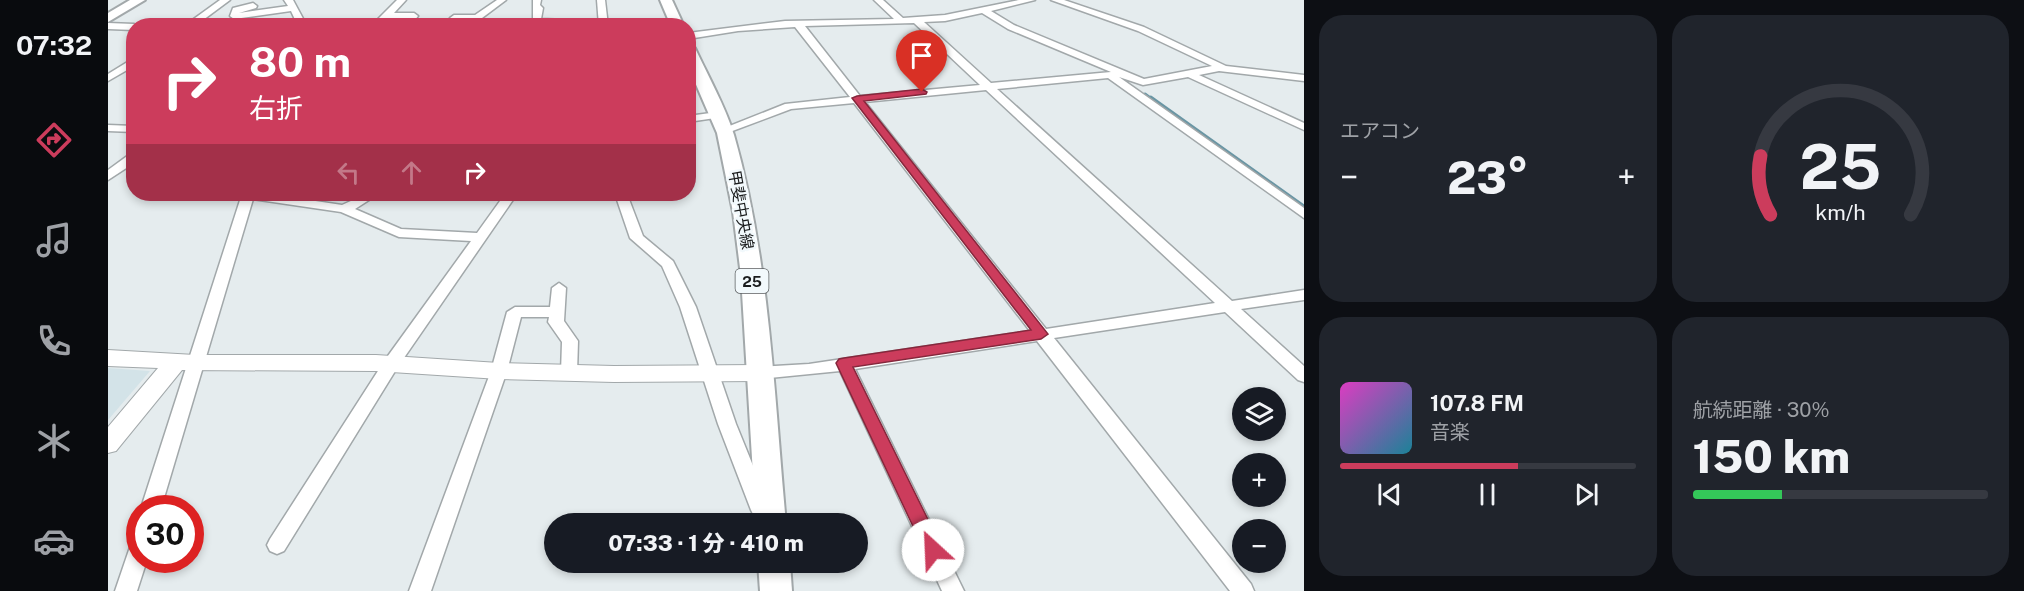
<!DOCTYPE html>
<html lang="ja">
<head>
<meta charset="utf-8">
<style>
  body { margin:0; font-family:"Public Sans","Noto Sans JP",sans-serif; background:#20242c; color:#f1f3f6; height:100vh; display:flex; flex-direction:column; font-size:22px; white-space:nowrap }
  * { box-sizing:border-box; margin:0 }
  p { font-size:20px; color:#9ea1a6 }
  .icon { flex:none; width:33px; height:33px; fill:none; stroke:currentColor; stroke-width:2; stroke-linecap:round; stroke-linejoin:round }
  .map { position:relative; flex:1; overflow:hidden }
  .details { display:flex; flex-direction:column; gap:15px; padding:15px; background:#0d0f14; width:720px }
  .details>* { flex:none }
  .top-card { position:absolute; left:18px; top:18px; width:570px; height:183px; border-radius:24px; box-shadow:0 3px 9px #0003; background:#cc3c5c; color:#fff; overflow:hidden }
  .tools { position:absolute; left:1124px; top:387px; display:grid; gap:12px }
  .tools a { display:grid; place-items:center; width:54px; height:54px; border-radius:50%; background:#171b24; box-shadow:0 3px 9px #0003; font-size:30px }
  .speed { position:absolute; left:18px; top:495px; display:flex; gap:12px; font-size:30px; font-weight:700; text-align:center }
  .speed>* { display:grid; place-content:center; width:78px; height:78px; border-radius:50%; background:#171b24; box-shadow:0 3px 9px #0003; line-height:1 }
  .speed .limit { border:9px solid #d22; background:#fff; color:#111 }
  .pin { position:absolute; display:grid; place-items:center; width:51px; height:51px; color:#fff; margin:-62px -26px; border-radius:50% 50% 50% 0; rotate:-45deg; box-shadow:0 0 6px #0007 }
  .pin .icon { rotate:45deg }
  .me { position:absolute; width:66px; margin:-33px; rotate:335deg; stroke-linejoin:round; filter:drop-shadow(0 0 4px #0008) }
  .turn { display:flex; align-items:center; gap:21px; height:126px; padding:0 24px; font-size:27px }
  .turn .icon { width:78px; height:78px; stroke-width:2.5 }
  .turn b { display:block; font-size:42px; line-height:51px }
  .lanes { display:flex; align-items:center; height:57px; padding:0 24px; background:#0003; justify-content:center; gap:30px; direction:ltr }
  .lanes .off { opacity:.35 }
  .big { font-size:45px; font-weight:800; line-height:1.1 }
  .details .widget { flex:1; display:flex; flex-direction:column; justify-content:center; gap:9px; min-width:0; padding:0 21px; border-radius:24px; background:#20242c }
  .details .dial { align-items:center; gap:0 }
  .dial svg { height:156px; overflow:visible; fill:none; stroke:#363941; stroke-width:7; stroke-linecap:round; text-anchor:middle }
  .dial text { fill:#f1f3f6; stroke:none }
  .song { display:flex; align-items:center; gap:18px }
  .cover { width:72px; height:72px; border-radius:9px; background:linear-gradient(135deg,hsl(310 70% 55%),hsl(190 70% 35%)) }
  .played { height:6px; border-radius:3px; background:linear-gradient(90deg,#cc3c5c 60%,#363941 60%) }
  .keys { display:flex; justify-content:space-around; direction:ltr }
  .heat { display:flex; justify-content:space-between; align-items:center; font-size:33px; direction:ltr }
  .charge { height:9px; border-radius:4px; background:linear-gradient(90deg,#34c759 30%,#363941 0) }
  .details .tiles { flex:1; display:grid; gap:15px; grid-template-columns:repeat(2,1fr) }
  .trip { position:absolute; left:436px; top:513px; width:324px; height:60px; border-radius:30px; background:#171b24; box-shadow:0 3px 9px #0003; font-weight:800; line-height:60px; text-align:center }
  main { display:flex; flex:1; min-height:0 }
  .dock { display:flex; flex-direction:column; width:108px; justify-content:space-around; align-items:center; background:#090b0e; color:#9ea1a6 }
  .dock .icon { width:42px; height:42px }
  .dock .active { color:#cc3c5c }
  .dock b { font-size:27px; color:#f1f3f6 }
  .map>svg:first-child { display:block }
  .built { fill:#d3e3e8 }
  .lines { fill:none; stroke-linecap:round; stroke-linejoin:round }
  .stream-far1 { stroke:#6a96a4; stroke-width:3 }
  .stream { stroke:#6a96a4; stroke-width:4.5 }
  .street-casing { stroke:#a2a8aa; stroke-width:3 }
  .secondary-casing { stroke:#a2a8aa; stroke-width:2 }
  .primary-casing { stroke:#a2a8aa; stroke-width:4 }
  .street { fill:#fff; fill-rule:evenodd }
  .secondary { fill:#fff; fill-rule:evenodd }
  .primary { fill:#fff; fill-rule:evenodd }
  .route { fill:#cc3c5c; stroke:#85273c; stroke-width:1.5 }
  .labels { text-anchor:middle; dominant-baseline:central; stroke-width:5; stroke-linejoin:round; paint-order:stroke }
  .shield { fill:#f2f9fc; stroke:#5b5e60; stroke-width:1.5 }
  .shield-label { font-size:15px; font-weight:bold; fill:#1a1c1d }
  .street-label { font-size:16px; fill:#1a1c1d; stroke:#f2f9fc }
</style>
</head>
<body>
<main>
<nav class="dock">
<b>07:32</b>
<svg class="icon active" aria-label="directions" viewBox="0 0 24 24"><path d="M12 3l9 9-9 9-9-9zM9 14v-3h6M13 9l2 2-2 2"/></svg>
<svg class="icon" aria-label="music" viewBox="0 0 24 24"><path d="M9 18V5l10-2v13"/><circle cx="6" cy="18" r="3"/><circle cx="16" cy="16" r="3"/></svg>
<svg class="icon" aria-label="phone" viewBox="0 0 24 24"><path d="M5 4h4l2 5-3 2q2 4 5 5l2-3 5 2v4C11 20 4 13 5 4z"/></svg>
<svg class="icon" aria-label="climate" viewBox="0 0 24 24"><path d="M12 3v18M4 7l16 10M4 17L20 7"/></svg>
<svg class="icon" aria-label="car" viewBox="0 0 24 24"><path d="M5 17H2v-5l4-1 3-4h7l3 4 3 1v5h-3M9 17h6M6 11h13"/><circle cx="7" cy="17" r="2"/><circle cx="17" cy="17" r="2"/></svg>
</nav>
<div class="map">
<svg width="1196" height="591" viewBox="0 0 1196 591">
  <rect width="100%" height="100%" fill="#e5ecee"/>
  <path class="built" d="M0,368L42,371L0,420Z"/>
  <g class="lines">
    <path class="stream-far1" d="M1037,94L1045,100"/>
    <path class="stream" d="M1043,98L1196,207"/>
    <defs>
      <g id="street">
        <path d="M112,0H122L87,26H76Z"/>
        <path d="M176,0H185L199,26H190L183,11L126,19L122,16L125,8L145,3L149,6L148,8L131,13L180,6Z"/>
        <path d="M289,0H298L286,13H306L310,16L302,26H293L299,18H281L273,26H263Z"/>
        <path d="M389,0H398L374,18L373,26H365V21H346L342,18L346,15H367Z"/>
        <path d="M425,0H433L432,5L435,8L433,19L460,20L461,26L425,23Z"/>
        <path d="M489,0H497L500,26H491Z"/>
        <path d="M766,0H775L795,18L837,15L911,0H927L883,11L906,25L1036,79L1104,66L1030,31L943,0H956L1036,27L1118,66L1196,75V81L1111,71L1091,75L1196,123V130L1080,77L1035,85L1011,77L1196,208V218L1000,78L889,89L1124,301L1196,290V300L1133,309L1196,366V382L1190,380L1117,312L946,338L1143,584L1146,591H1122L929,341L747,369L856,591H834L732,371L651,379L645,377L643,373L645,369L651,367L701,364L922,331L746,103L683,109L619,133H611L609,131L677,104L742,97L687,27L630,31L580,39V33L677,21L786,19ZM874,13L900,29L1003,72L883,83L816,22L837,21ZM806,23L872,85L752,96L697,26ZM878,90L1107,303L938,329L757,102Z"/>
        <path d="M0,23L26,24L29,26H26V30L0,29Z"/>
        <path d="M26,58V66L0,81V74Z"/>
        <path d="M610,112L614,113V117L580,122V116Z"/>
        <path d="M0,125L26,126V132L0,131Z"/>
        <path d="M22,154H26V163L0,180V170Z"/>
        <path d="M134,194H161L234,205L245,200L239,194H253L261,200L247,209L293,229L369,233L397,194H409L289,368L176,551L169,554L162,551L159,545L162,539L277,360L363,241L291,237L233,212L145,199L53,508H33Z"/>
        <path d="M507,194H519L535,236L565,261L588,307L628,424L663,510L660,516L653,518L646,516L643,510L610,424L572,307L554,266L522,238Z"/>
        <path d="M451,283L458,288L456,321L470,341L469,373L467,377H455L453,373L454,342L440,322L441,317H413L399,371L323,591H301L383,371L399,312L407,307H442L444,288Z"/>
        <path d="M32,538V560H39L29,591H7L22,547L25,540Z"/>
      </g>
      <path id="secondary" d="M0,350L87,355H268L391,363L506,366L651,365L659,367L662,373L659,379L651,381L506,382L391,379L268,371L74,370L8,451L0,453V427L50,368L0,366Z"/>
      <g id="primary">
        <path d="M22,0H37L0,22V13Z"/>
        <path d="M552,0H564L576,26H563Z"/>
        <path d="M580,44L587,48C600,76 617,106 626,135C662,261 666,394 678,524H648L633,276L625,212L609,133L580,66Z"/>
        <path d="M650,562H682L684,591H652Z"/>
      </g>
    </defs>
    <use href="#street" class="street-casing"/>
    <use href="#secondary" class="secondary-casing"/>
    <use href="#primary" class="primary-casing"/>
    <use href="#street" class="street"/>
    <use href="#secondary" class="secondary"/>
    <use href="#primary" class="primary"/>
  </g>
  <path class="route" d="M814,89L819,92L818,94L756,101L940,334L933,339L745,367L835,550L832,556L825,558L819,556L728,363L731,359L736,358L923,330L744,98L749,96Z"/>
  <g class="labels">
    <rect class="shield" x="627.5" y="269" width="33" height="24" rx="4.5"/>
    <g class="shield-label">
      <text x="644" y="281">25</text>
    </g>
    <g class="street-label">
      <text transform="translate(633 210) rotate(80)">甲斐中央線</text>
    </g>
  </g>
</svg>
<div class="tools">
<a><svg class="icon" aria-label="layers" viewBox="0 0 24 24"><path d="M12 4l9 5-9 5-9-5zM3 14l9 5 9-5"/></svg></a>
<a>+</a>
<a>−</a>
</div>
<div class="speed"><div class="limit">30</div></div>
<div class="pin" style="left:814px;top:92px;background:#d93025"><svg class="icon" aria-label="arrive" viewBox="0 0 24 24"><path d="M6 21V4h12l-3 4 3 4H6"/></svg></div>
<svg class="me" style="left:825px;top:550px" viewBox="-20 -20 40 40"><circle r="19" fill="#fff"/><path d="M0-13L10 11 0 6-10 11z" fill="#cc3c5c"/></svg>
<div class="trip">07:33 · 1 分 · 410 m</div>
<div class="top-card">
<div class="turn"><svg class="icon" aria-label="right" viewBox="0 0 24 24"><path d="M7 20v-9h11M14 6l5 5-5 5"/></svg><div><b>80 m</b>右折</div></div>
<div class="lanes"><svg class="icon off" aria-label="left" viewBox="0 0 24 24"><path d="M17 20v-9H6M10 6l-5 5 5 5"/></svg><svg class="icon off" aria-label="ahead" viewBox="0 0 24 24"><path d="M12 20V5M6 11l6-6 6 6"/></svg><svg class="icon" aria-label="right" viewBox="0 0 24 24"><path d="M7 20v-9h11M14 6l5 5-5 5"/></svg></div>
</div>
</div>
<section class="details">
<div class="tiles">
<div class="widget"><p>エアコン</p>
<div class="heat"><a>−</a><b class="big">23°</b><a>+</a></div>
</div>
<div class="widget dial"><svg viewBox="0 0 100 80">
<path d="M14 69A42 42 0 1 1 86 69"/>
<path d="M14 69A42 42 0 0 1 9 39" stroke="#cc3c5c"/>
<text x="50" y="56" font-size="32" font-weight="700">25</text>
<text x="50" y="72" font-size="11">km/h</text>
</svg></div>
<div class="widget">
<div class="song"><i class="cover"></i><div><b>107.8 FM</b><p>音楽</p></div></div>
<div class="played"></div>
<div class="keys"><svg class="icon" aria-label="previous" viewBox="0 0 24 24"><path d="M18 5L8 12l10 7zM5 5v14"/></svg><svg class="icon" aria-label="pause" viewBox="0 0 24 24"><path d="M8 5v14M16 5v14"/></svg><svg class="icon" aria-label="next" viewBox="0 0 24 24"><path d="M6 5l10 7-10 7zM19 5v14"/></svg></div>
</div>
<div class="widget"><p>航続距離 · 30%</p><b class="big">150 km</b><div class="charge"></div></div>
</div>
</section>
</main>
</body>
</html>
